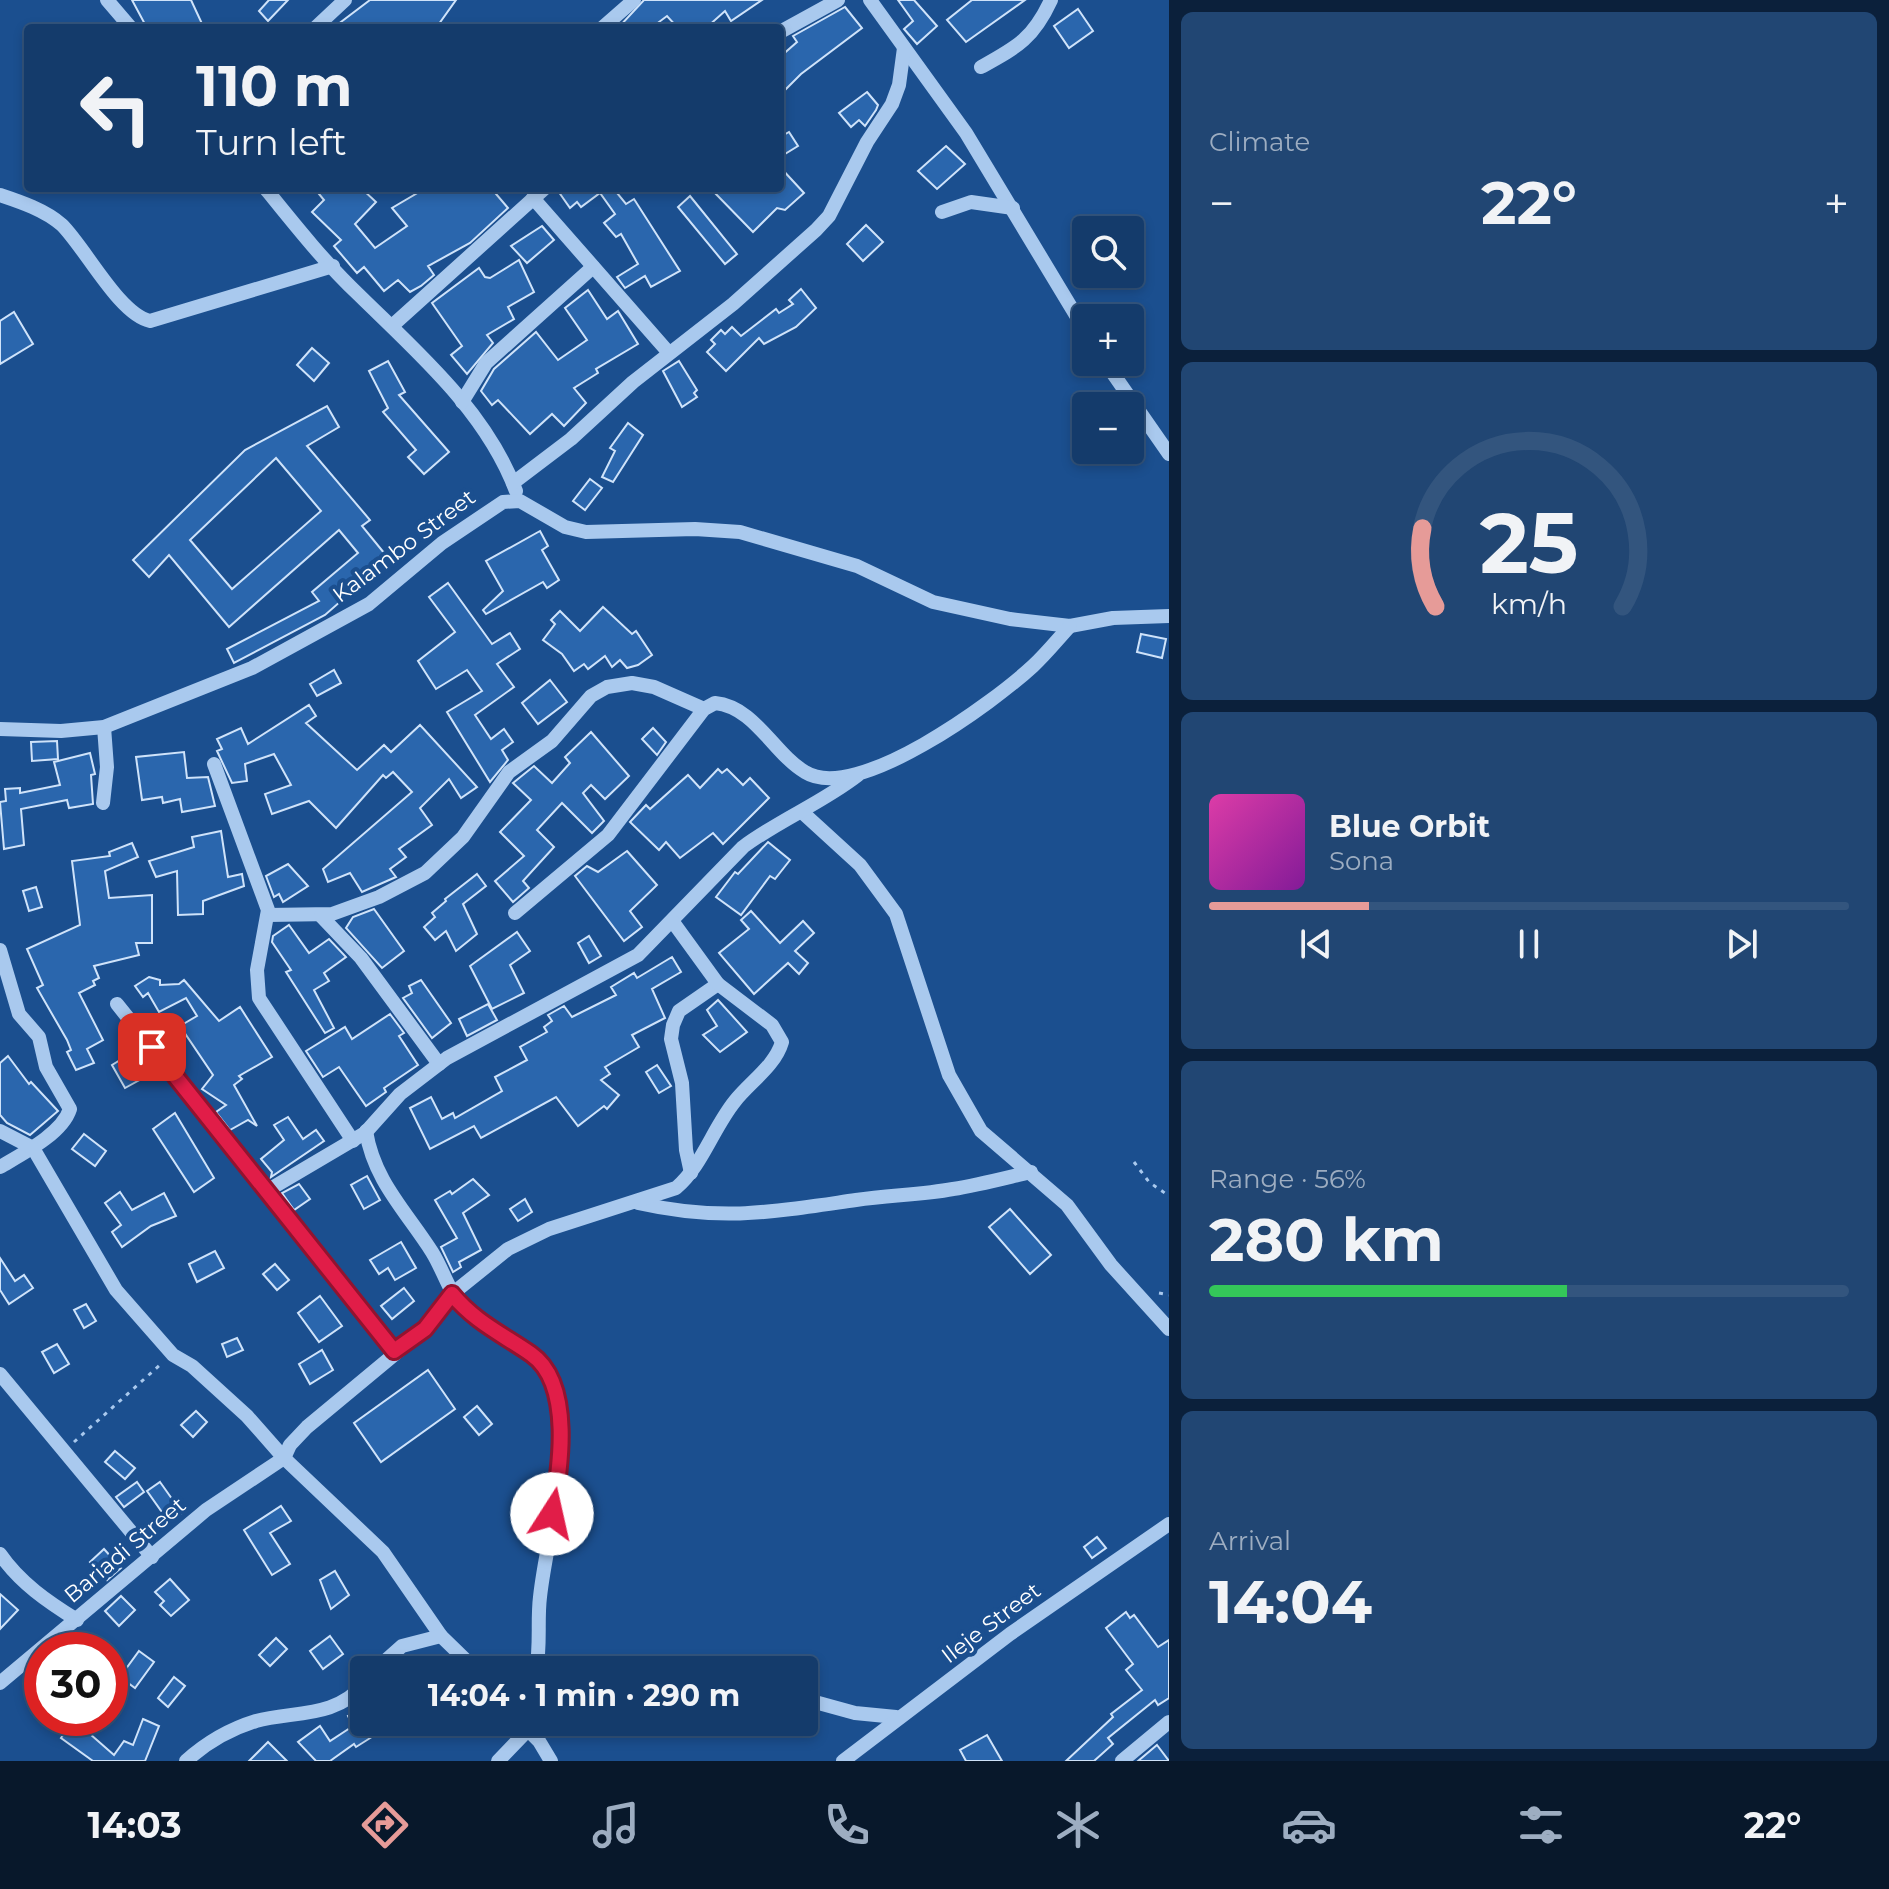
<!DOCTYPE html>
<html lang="en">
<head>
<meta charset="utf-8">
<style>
  body { margin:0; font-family:Montserrat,sans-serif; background:#214673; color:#f1f3f6; height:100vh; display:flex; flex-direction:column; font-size:30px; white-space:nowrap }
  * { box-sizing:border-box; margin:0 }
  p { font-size:26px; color:#9dadc1 }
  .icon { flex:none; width:44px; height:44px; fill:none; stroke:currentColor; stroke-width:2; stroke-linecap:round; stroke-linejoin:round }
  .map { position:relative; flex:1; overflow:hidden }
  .panel { display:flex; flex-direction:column; gap:12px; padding:12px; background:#0b203b; width:720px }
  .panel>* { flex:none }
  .top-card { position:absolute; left:24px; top:24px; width:760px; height:168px; border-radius:8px; box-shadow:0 4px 12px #0003,0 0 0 2px #33557e; background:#143b6b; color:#f1f3f6; overflow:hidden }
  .fabs { position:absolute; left:1072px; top:216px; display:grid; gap:16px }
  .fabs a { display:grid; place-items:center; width:72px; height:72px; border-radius:8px; background:#143b6b; box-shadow:0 4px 12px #0003,0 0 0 2px #33557e; font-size:40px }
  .speed { position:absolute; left:24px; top:1632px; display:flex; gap:16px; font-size:40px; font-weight:700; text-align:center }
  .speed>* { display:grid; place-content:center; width:104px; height:104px; border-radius:50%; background:#143b6b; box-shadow:0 4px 12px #0003,0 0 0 2px #33557e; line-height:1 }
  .speed .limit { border:12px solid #d22; background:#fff; color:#111 }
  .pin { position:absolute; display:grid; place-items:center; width:68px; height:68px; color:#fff; margin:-34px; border-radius:16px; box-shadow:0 4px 12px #0006 }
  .me { position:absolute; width:88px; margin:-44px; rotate:10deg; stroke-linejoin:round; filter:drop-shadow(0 0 6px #0008) }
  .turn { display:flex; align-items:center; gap:28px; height:168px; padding:0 40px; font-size:36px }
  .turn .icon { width:104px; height:104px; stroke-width:2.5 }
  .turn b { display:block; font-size:56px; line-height:68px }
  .big { font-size:60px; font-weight:700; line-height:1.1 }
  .panel .tile { flex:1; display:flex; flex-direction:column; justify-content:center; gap:12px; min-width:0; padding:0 28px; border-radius:12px; background:#214673 }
  .panel .dial { align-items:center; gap:0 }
  .dial svg { height:208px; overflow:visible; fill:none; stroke:#33557e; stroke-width:7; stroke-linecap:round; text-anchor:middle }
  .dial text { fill:#f1f3f6; stroke:none }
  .song { display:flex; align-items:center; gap:24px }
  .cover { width:96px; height:96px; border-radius:12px; background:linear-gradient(135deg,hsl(320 70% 55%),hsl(290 70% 35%)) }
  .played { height:8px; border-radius:4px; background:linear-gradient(90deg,#e69b98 25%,#33557e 25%) }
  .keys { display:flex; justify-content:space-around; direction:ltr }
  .heat { display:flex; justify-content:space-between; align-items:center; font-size:44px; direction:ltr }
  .charge { height:12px; border-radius:6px; background:linear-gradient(90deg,#34c759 56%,#33557e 0) }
  .trip { position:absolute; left:350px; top:1656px; width:468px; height:80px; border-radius:8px; background:#143b6b; box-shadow:0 4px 12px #0003,0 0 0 2px #33557e; font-weight:700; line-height:80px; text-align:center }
  .menu { display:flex; height:128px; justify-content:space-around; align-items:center; background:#08182b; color:#9dadc1 }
  .menu .icon { width:56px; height:56px }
  .menu .current { color:#e69b98 }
  .menu b { font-size:36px; color:#f1f3f6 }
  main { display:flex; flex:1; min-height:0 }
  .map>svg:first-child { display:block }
  .building { fill:#2a66ad; stroke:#cfe3fa; stroke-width:2; fill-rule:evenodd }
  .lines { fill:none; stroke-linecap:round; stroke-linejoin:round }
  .path { stroke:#a9c9ee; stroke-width:3; stroke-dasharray:4 6; stroke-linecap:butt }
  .minor { stroke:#a9c9ee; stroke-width:14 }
  .route-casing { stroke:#92132f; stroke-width:20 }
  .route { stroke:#e11d48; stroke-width:14 }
  .labels { text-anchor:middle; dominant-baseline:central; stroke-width:8; stroke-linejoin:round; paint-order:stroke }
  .street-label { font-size:22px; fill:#fff; stroke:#1b4f8f }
</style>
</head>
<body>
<main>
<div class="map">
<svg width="1169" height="1761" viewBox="0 0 1169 1761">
  <rect width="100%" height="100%" fill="#1b4f8f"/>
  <g class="building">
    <path d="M132,0H191L204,28H147Z"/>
    <path d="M269,0H288L268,21L259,11Z"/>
    <path d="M370,0H456L436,28H333Z"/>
    <path d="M644,0H762L731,21L725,11L706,28H678L667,16L651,28H618Z"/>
    <path d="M898,0H914L937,26L917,44L904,29L913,21Z"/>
    <path d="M972,0H1025L966,42L947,20Z"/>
    <path d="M845,7L862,28L801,74L780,95V57L797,42L793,36Z"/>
    <path d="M1078,9L1093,31L1069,48L1054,26Z"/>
    <path d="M867,92L878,105L876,110L865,126L859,120L851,127L839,113Z"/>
    <path d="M789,132L798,146L780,157V137Z"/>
    <path d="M946,146L965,164L937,189L918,171Z"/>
    <path d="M780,167L804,193L785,210L777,208L753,232L710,188H780Z"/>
    <path d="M314,188H361L376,202L355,224L375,248L407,226L392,208L426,188H491L508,208L470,243L428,266L434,275L421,286L410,292L398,280L384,291L364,267L357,273L334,246L341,240L312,212L324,200Z"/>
    <path d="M556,188H613L626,204L634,199L680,271L651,287L645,276L625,288L617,277L638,264L621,234L616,237L604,223L615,214L600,193L581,207L577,202L570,208Z"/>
    <path d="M690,196L737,254L725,264L678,207Z"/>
    <path d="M866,225L883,242L863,261L847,244Z"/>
    <path d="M542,226L554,240L527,263L511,246Z"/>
    <path d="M519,260L534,292L508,307L514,319L487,335L493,343L467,374L451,355L462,346L432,303L479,268L485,277L490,278Z"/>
    <path d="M801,289L816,308L796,327L764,344L759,338L726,371L707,352L715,344L711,340L721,330L725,334L732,327L741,336L776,309L779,313L793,304L789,300Z"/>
    <path d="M588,290L607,319L618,311L638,344L596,369L598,373L574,388L586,403L564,426L552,414L530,434L498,400L492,405L481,391L494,369L536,332L558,360L587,340L565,308Z"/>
    <path d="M14,312L33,344L0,364V321Z"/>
    <path d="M312,348L329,363L314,381L297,365Z"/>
    <path d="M388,361L405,392L399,395L449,452L424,474L408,457L416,450L383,412L388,408L369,371Z"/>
    <path d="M679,361L697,390L694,393L697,397L682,407L663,371Z"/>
    <path d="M327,406L339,427L307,446L370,520L362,526L389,559L325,615L234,663L227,649L319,601L312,592L358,553L339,530L229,627L169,555L149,577L133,560L245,450ZM276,458L321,511L232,589L190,540Z"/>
    <path d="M628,423L643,435L613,482L602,477L615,451L610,448Z"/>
    <path d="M590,479L602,488L585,510L573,501Z"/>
    <path d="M540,531L548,546L542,550L559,580L547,588L543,582L486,614L483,610L503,591L486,561Z"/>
    <path d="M448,583L492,644L510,633L520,649L497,664L514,687L475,715L491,739L504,729L513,742L502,750L508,760L490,782L447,712L482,691L467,670L436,689L418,661L455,632L429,597Z"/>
    <path d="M603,607L632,634L636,631L652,655L638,665L627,668L620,660L612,667L605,656L588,669L584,664L574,671L562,654L543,640L555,624L551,620L560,611L580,631Z"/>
    <path d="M1141,634L1166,639L1162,658L1137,652Z"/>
    <path d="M334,670L341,683L317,696L310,684Z"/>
    <path d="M550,680L567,702L538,724L522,703Z"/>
    <path d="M309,705L316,716L306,723L357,770L384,745L391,752L420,725L477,787L461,798L449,779L420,808L432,825L399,849L406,857L390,869L396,877L362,892L350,873L328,882L323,869L412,792L393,772L386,778L383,775L336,828L309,801L272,814L265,794L291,785L274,754L245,764L247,781L232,783L217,751L222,749L217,739L241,728L248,744Z"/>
    <path d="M653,728L666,742L657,755L642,739Z"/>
    <path d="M591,732L629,776L605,799L591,785L583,793L604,821L592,833L562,803L537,830L554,847L523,881L529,888L513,902L495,881L524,856L500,832L531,800L513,783L534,766L552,783L570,763L565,757Z"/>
    <path d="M57,741L58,759L32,761L31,742Z"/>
    <path d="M184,752L187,778L208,777L215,806L182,812L180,799L163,803L162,797L142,800L136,757Z"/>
    <path d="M90,753L95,774L91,775L93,804L69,808L67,800L21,809L24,845L4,849L0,802L6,801L5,789L20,788V793L60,785L54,762Z"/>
    <path d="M718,769L722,773L727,769L743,785L750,778L769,798L723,844L713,833L680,858L666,842L659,850L630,822L646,805L650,809L688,775L700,788Z"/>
    <path d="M221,831L228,877L242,874L244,886L203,901V914L178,915L177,871L156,877L149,861L194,847L192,837Z"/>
    <path d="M768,842L790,860L775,879L770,876L741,915L716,897L735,872L738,874Z"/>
    <path d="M132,843L138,857L105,871L109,898L152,895V943H136L139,955L94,966L99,978L93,981L95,985L79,993L103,1040L87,1049L94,1063L76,1070L67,1052L71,1050L67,1040L37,988L43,985L27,949L80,925L72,861L110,856L109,852Z"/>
    <path d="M627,851L657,885L630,911L642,927L624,941L575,876L587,866L598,872Z"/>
    <path d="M288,864L308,886L283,902L279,894L274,897L266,876Z"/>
    <path d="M477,874L486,886L463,904L477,934L456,951L446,931L435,940L424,927L435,917L432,913L446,901L445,899Z"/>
    <path d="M36,887L42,907L29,911L23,891Z"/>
    <path d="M374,909L404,951L382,968L346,928L353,917Z"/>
    <path d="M751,911L780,943L803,921L814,933L795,951L808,963L799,974L788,963L754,994L719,953L749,929L741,920Z"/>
    <path d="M289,925L309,953L329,939L346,957L324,973L329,981L314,990L334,1028L325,1033L286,972L291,970L272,942L273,936Z"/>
    <path d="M517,932L530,951L510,965L524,993L492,1009L470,966Z"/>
    <path d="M589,936L601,956L589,963L578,943Z"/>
    <path d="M672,957L681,972L652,989L665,1018L632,1035L639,1047L605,1067L610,1074L601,1080L619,1095L607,1109L604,1106L578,1126L556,1097L481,1138L474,1126L430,1149L410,1108L431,1097L442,1119L453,1113L455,1118L502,1091L495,1077L527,1060L520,1047L547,1032L544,1027L552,1021L548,1015L564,1006L572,1017L616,995L611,987L634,973L637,978Z"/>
    <path d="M149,977L160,980V985L179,984L184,980L219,1021L240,1007L272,1057L239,1076L242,1079L234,1085L257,1126L248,1120L230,1130L216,1112L226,1105L202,1089L213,1075L180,1026L197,1016L186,998L159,1012L148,993L143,997L135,986Z"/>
    <path d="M421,980L451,1023L432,1038L403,998L412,993L409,986Z"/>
    <path d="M718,1000L747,1032L720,1052L703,1035L717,1026L707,1010Z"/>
    <path d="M488,1004L497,1020L467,1036L459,1019Z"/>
    <path d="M390,1014L404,1033L399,1036L418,1065L384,1088L386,1092L366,1106L339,1067L323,1077L306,1051L345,1027L352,1039Z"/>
    <path d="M130,1054L143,1078L125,1088L112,1065Z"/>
    <path d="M8,1056L29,1084L31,1082L58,1111L30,1135L7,1123L0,1115V1063Z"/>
    <path d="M657,1065L671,1086L659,1093L646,1072Z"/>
    <path d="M175,1113L214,1178L194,1192L153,1129Z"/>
    <path d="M288,1117L303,1139L316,1130L324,1141L271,1177L272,1172L261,1159L284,1140L274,1125Z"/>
    <path d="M84,1134L106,1151L95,1166L72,1149Z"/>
    <path d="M367,1176L380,1200L364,1209L351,1185Z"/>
    <path d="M473,1179L489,1195L463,1213L481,1250L459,1262L461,1267L453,1272L441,1247L457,1238L435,1200L450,1191L452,1194Z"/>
    <path d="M299,1184L310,1199L294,1210L282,1193Z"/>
    <path d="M120,1192L132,1210L164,1193L176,1216L151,1226L122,1247L112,1232L121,1225L105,1203Z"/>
    <path d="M525,1199L532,1212L518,1221L510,1209Z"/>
    <path d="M1010,1209L1051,1255L1030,1274L989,1227Z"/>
    <path d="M401,1242L416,1268L395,1280L388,1268L379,1274L370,1260Z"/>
    <path d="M215,1251L224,1268L197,1282L189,1264Z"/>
    <path d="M0,1258L15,1281L24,1275L33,1288L9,1304L0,1290Z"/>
    <path d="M275,1264L289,1280L277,1290L263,1274Z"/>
    <path d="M404,1288L414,1301L392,1319L381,1306Z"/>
    <path d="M320,1296L342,1326L319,1342L298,1313Z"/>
    <path d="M86,1304L96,1321L84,1328L74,1310Z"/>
    <path d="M237,1338L243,1350L227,1357L222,1344Z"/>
    <path d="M57,1344L69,1364L54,1373L42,1352Z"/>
    <path d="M322,1350L333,1370L310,1384L299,1364Z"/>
    <path d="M428,1370L455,1409L381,1462L354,1423Z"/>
    <path d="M477,1406L492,1424L479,1435L464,1417Z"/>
    <path d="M196,1411L207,1422L193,1437L181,1425Z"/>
    <path d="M115,1451L135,1468L125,1479L105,1462Z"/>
    <path d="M137,1482L144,1492L124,1507L116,1497Z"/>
    <path d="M160,1482L182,1513L169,1522L147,1491Z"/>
    <path d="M281,1506L291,1521L270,1533L290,1564L272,1575L244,1530Z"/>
    <path d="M1097,1537L1106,1548L1092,1558L1084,1547Z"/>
    <path d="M104,1549L121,1568L107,1580L90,1562Z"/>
    <path d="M335,1571L349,1595L331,1609L320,1580Z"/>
    <path d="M170,1579L189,1600L171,1616L160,1605L164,1601L155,1592Z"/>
    <path d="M0,1594L18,1610L0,1629Z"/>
    <path d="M121,1596L135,1610L119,1626L105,1611Z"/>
    <path d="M1126,1612L1130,1618L1134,1615L1158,1647L1169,1640V1698L1158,1705L1155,1700L1108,1738L1113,1744L1094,1761H1066L1113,1717L1111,1714L1142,1690L1126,1670L1133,1664L1106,1628Z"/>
    <path d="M330,1636L343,1654L323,1669L310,1651Z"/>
    <path d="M276,1638L287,1649L270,1666L259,1655Z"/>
    <path d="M139,1651L154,1662L135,1688L120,1677Z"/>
    <path d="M174,1677L185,1686L168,1707L158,1698Z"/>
    <path d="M361,1709L364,1722H368L375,1735L356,1747L354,1744L330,1761H316L298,1742L320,1726L330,1741L353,1726L348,1716Z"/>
    <path d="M143,1719L159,1726L145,1761H93L61,1738L74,1720L114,1755L124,1741L133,1745Z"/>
    <path d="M987,1735L1002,1761H966L960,1750Z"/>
    <path d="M268,1742L287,1761H249Z"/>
    <path d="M1157,1745L1169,1761H1138Z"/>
  </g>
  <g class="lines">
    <g class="path">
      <path d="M1134,1162L1149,1182L1169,1196"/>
      <path d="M1159,1293L1169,1295"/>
      <path d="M74,1442L161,1364"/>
    </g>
    <g class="minor">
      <path d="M107,0L131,28"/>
      <path d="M870,0L966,133L1086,332"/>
      <path d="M315,28L345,0"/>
      <path d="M602,28L634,0"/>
      <path d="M780,32L838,0"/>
      <path d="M981,67C1017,47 1033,39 1051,0"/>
      <path d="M265,188C294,224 325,263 359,295C418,353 486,411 516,491"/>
      <path d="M0,195C21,202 45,210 62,225C86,249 119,314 150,321L333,266"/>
      <path d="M533,198L669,353"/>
      <path d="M942,212L971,202L1013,208"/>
      <path d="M393,325L545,188"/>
      <path d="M1105,362L1169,454"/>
      <path d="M462,402L486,363L593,267"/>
      <path d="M513,483L571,439L633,382L733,304L816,230L829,216L867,142L892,104L899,85L904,48"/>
      <path d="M0,729L61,731L104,727L252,668L369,604L442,543L503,502L520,501L565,527L586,532L695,529L740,532L857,566L933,602L1010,619L1070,626L1113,618L1169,616"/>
      <path d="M214,764L268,910L257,970L259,998L353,1141"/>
      <path d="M103,803L107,767L104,727"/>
      <path d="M802,812L860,865L896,914L949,1075L981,1131L1067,1205L1111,1265L1169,1329"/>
      <path d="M515,913L608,835L704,709L715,703C755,707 773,753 805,772C856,804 994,702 1033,666C1046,654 1058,639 1070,626"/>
      <path d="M268,915L332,914L379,897L425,873L463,837L509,772L552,741L591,696L607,687L632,683L654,687L704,709"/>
      <path d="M321,916L361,958L439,1064"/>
      <path d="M0,950L19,1014L39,1037L46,1067L70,1109C62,1134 22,1154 0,1167"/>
      <path d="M117,1004L394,1351"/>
      <path d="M0,1131L33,1148L116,1290L173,1355L192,1366L247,1416L284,1458L383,1552L441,1636L476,1670"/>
      <path d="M366,1131C374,1181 406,1211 432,1252C445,1273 450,1297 469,1314C489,1333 527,1342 542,1366C583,1437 548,1522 540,1597C537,1621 541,1646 536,1670"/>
      <path d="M691,1173L686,1150L682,1083L671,1039L673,1025L679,1011L718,984"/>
      <path d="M265,1192L365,1133L400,1094L447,1058L638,955L743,847C779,820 822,803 858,775"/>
      <path d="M638,1203C722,1222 773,1212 856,1200C888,1195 921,1195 953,1189C979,1185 1005,1178 1031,1172"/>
      <path d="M0,1374L152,1557"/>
      <path d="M0,1554C20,1583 48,1602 77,1620"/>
      <path d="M375,1670L402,1646L441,1636"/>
      <path d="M0,1683L206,1510L284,1458L290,1445L307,1427L425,1329L452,1294L508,1249L549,1229L676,1188C702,1166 713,1128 735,1101C750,1082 775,1066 782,1042L772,1025L718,984L673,922"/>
      <path d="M804,1699L855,1713L896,1717"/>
      <path d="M520,1722L539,1741L551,1761"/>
      <path d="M186,1761C206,1743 230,1729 256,1721C294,1711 336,1718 364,1684"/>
      <path d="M498,1761L528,1730"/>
      <path d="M843,1761L1010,1634L1169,1524"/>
      <path d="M1122,1761L1169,1722"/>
    </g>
  </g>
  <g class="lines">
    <defs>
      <path id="route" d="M152,1047L394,1351L425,1329L452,1294C475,1322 502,1334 531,1354C574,1384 560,1471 552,1514"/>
    </defs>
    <use href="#route" class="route-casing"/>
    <use href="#route" class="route"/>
  </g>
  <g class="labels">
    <g class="street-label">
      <text transform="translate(404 546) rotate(-37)">Kalambo Street</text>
      <text transform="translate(125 1550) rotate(-40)">Bariadi Street</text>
      <text transform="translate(991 1623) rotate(-37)">Ileje Street</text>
    </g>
  </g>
</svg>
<div class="fabs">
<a><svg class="icon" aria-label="search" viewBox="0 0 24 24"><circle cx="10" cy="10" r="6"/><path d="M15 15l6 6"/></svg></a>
<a>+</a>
<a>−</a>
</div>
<div class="speed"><div class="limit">30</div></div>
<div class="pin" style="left:152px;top:1047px;background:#d93025"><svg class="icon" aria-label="arrive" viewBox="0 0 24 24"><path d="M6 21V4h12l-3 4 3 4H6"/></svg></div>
<svg class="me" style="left:552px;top:1514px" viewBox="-20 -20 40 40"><circle r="19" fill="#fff"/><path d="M0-13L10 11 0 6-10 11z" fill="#e11d48"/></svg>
<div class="trip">14:04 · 1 min · 290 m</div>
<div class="top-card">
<div class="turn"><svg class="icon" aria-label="left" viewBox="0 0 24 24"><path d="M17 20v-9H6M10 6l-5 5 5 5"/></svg><div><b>110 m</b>Turn left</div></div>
</div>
</div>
<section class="panel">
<div class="tile"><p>Climate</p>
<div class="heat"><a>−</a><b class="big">22°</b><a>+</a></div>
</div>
<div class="tile dial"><svg viewBox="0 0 100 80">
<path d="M14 69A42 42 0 1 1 86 69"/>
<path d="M14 69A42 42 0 0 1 9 39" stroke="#e69b98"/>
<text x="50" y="56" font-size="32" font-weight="700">25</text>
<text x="50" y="72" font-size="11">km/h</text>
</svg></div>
<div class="tile">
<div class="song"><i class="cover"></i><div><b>Blue Orbit</b><p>Sona</p></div></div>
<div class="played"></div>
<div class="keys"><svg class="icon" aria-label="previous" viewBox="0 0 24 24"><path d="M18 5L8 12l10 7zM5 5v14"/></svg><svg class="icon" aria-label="pause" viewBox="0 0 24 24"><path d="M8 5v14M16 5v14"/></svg><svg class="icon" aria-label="next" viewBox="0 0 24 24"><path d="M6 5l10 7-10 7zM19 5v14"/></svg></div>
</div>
<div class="tile"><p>Range · 56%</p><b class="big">280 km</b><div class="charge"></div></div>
<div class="tile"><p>Arrival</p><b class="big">14:04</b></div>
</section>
</main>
<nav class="menu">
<b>14:03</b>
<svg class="icon current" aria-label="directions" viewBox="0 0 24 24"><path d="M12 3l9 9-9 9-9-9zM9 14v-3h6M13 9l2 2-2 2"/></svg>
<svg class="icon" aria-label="music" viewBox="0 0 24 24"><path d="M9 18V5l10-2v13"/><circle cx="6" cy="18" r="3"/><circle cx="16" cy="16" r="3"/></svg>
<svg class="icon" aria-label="phone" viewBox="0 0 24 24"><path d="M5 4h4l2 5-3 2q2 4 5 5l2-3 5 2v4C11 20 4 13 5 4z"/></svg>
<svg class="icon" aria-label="climate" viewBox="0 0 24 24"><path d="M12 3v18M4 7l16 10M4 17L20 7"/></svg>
<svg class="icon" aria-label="car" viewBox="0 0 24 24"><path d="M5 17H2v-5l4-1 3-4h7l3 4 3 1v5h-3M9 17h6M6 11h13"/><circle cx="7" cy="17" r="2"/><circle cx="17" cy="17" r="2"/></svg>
<svg class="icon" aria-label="filters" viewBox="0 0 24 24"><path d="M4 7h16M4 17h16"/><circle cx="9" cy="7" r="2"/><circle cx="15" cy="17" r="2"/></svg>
<b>22°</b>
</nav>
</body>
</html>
